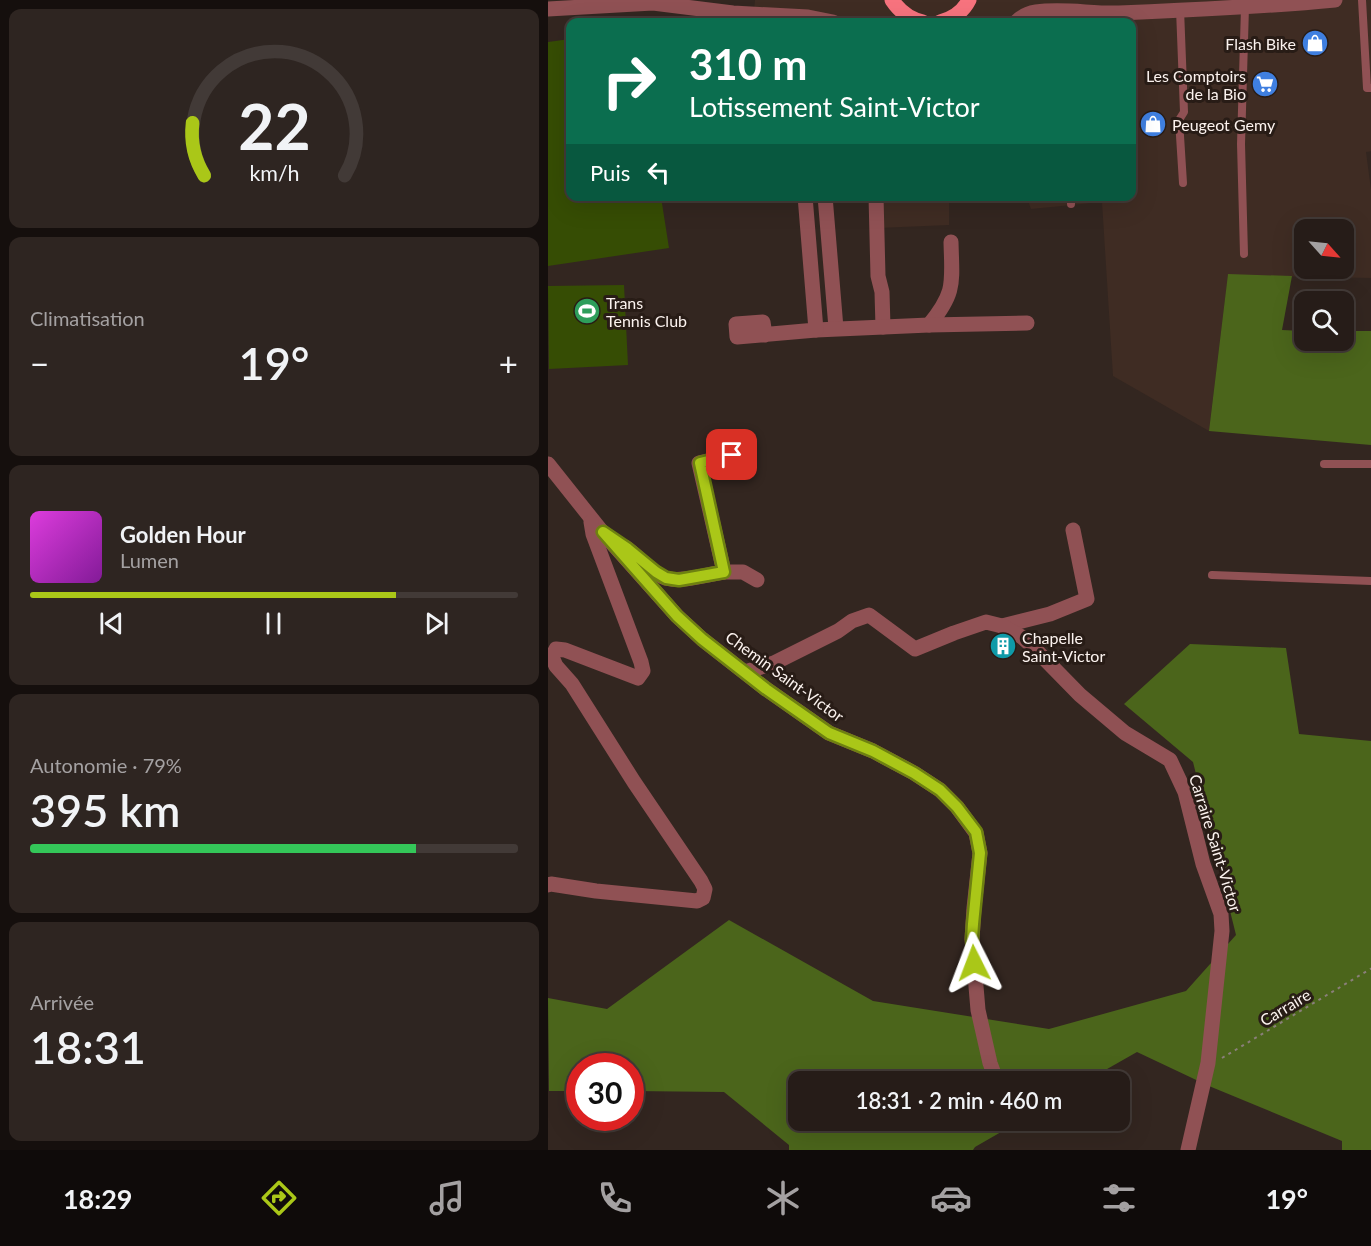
<!DOCTYPE html>
<html lang="fr">
<head>
<meta charset="utf-8">
<style>
  body { margin:0; font-family:Lato,sans-serif; background:#2e2521; color:#f1f3f6; height:100vh; display:flex; flex-direction:column; font-size:22px; white-space:nowrap }
  * { box-sizing:border-box; margin:0 }
  p { font-size:20px; color:#a4a1a2 }
  .icon { flex:none; width:33px; height:33px; fill:none; stroke:currentColor; stroke-width:2; stroke-linecap:round; stroke-linejoin:round }
  .map { position:relative; flex:1; overflow:hidden }
  .side { display:flex; flex-direction:column; gap:9px; padding:9px; background:#150f0d; width:548px }
  .side>* { flex:none }
  .hud { position:absolute; left:18px; top:18px; width:570px; height:183px; border-radius:12px; box-shadow:0 6px 24px #0002,0 0 0 2px #423a37; background:#0b6e4f; color:#fff; overflow:hidden }
  .needle { width:39px; rotate:117deg }
  .controls { position:absolute; left:746px; top:219px; display:grid; gap:12px }
  .controls a { display:grid; place-items:center; width:60px; height:60px; border-radius:12px; background:#261c18; box-shadow:0 6px 24px #0002,0 0 0 2px #423a37; font-size:30px }
  .speed { position:absolute; left:18px; top:1053px; display:flex; gap:12px; font-size:30px; font-weight:700; text-align:center }
  .speed>* { display:grid; place-content:center; width:78px; height:78px; border-radius:50%; background:#261c18; box-shadow:0 6px 24px #0002,0 0 0 2px #423a37; line-height:1 }
  .speed .limit { border:9px solid #d22; background:#fff; color:#111 }
  .pin { position:absolute; display:grid; place-items:center; width:51px; height:51px; color:#fff; margin:-26px; border-radius:12px; box-shadow:0 3px 9px #0006 }
  .me { position:absolute; width:66px; margin:-33px; rotate:357deg; stroke-linejoin:round; filter:drop-shadow(0 0 4px #0008) }
  .turn { display:flex; align-items:center; gap:21px; height:126px; padding:0 24px; font-size:27px }
  .turn .icon { width:78px; height:78px; stroke-width:2.5 }
  .turn b { display:block; font-size:42px; line-height:51px }
  .then { display:flex; align-items:center; height:57px; padding:0 24px; background:#0003; gap:12px; font-size:22px }
  .big { font-size:45px; font-weight:600; line-height:1.1 }
  .side .widget { flex:1; display:flex; flex-direction:column; justify-content:center; gap:9px; min-width:0; padding:0 21px; border-radius:12px; background:#2e2521 }
  .side .dial { align-items:center; gap:0 }
  .dial svg { height:156px; overflow:visible; fill:none; stroke:#423a37; stroke-width:7; stroke-linecap:round; text-anchor:middle }
  .dial text { fill:#f1f3f6; stroke:none }
  .song { display:flex; align-items:center; gap:18px }
  .cover { width:72px; height:72px; border-radius:9px; background:linear-gradient(135deg,hsl(300 70% 55%),hsl(290 70% 35%)) }
  .played { height:6px; border-radius:3px; background:linear-gradient(90deg,#aac718 75%,#423a37 75%) }
  .keys { display:flex; justify-content:space-around; direction:ltr }
  .heat { display:flex; justify-content:space-between; align-items:center; font-size:33px; direction:ltr }
  .charge { height:9px; border-radius:4px; background:linear-gradient(90deg,#34c759 79%,#423a37 0) }
  .trip { position:absolute; left:240px; top:1071px; width:342px; height:60px; border-radius:12px; background:#261c18; box-shadow:0 6px 24px #0002,0 0 0 2px #423a37; font-weight:600; line-height:60px; text-align:center }
  .tabs { display:flex; height:96px; justify-content:space-around; align-items:center; background:#0f0b0a; color:#a4a1a2 }
  .tabs .icon { width:42px; height:42px }
  .tabs .current { color:#aac718 }
  .tabs b { font-size:27px; color:#f1f3f6 }
  main { display:flex; flex:1; min-height:0 }
  .map>svg:first-child { display:block }
  .built { fill:#3f2c23; fill-rule:evenodd }
  .green { fill:#364d04 }
  .forest { fill:#4b651b }
  .lines { fill:none; stroke-linecap:round; stroke-linejoin:round }
  .path { stroke:#8a7f7a; stroke-width:2; stroke-dasharray:3 4.5; stroke-linecap:butt }
  .service { stroke:#905154; stroke-width:8 }
  .minor { stroke:#905154; stroke-width:15 }
  .primary { stroke:#f7737e; stroke-width:15 }
  .route-casing { stroke:#6e8110; stroke-width:15 }
  .route { stroke:#aac718; stroke-width:10 }
  .labels { text-anchor:middle; dominant-baseline:central; stroke-width:6; stroke-linejoin:round; paint-order:stroke }
  .poi-label { font-size:16px; fill:#fcf3ef; stroke:#281c16; text-anchor:start }
  .street-label { font-size:16px; fill:#fcf3ef; stroke:#281c16 }
</style>
</head>
<body>
<main>
<section class="side">
<div class="widget dial"><svg viewBox="0 0 100 80">
<path d="M14 69A42 42 0 1 1 86 69"/>
<path d="M14 69A42 42 0 0 1 8 42" stroke="#aac718"/>
<text x="50" y="56" font-size="32" font-weight="700">22</text>
<text x="50" y="72" font-size="11">km/h</text>
</svg></div>
<div class="widget"><p>Climatisation</p>
<div class="heat"><a>−</a><b class="big">19°</b><a>+</a></div>
</div>
<div class="widget">
<div class="song"><i class="cover"></i><div><b>Golden Hour</b><p>Lumen</p></div></div>
<div class="played"></div>
<div class="keys"><svg class="icon" aria-label="previous" viewBox="0 0 24 24"><path d="M18 5L8 12l10 7zM5 5v14"/></svg><svg class="icon" aria-label="pause" viewBox="0 0 24 24"><path d="M8 5v14M16 5v14"/></svg><svg class="icon" aria-label="next" viewBox="0 0 24 24"><path d="M6 5l10 7-10 7zM19 5v14"/></svg></div>
</div>
<div class="widget"><p>Autonomie · 79%</p><b class="big">395 km</b><div class="charge"></div></div>
<div class="widget"><p>Arrivée</p><b class="big">18:31</b></div>
</section>
<div class="map">
<svg width="824" height="1150" viewBox="0 0 824 1150">
  <rect width="100%" height="100%" fill="#332620"/>
  <path class="built" d="M207,0H823L824,151L818,152L824,197L823,278L680,275L661,431L565,376L554,202L483,209L479,198L401,202V225L330,228L327,197L584,196V22H205ZM756,230H795V268H756Z"/>
  <g class="green">
    <path d="M22,39V196L113,197L121,248L0,266V42Z"/>
    <path d="M76,285L80,365L1,369L0,286Z"/>
  </g>
  <g class="forest">
    <path d="M680,274L744,276L734,330L756,331V340H795V331H823V445L661,431Z"/>
    <path d="M642,644L738,648L751,734L823,741V1150H794V1141L661,1086L589,1052L538,1081L250,1082V1120L472,1121L427,1147L425,1150H241V1145L176,1092L83,1091L82,1066H32L31,1091H1L0,998L59,1009L181,920L325,1001L501,1029L638,991L688,935L645,762L576,704Z"/>
  </g>
  <g class="lines">
    <path class="path" d="M674,1058L824,968"/>
    <g class="service">
      <path d="M814,0L819,88H824"/>
      <path d="M632,9L636,112L631,120L635,183"/>
      <path d="M523,196V204"/>
      <path d="M696,254L693,144L697,7"/>
      <path d="M776,464H824"/>
      <path d="M664,575L824,581"/>
    </g>
    <g class="minor">
      <path d="M0,9L105,3L185,13L260,17L285,22"/>
      <path d="M468,22C473,17 481,13 488,12C515,8 544,14 571,13C643,10 715,7 787,0"/>
      <path d="M277,196L288,328"/>
      <path d="M328,196L330,276L334,292L335,327"/>
      <path d="M381,325C408,292 404,283 403,242"/>
      <path d="M268,330L381,325L479,323"/>
      <path d="M217,335L215,322L188,324L189,337L268,330L257,196"/>
      <path d="M0,464L55,533L129,616L154,639L218,689L281,733L325,751L366,773L392,790L409,807L428,833L432,853L426,908L424,939L430,1010L442,1063L449,1082"/>
      <path d="M77,547C90,556 101,570 115,577C130,584 160,574 176,572L151,463L184,455"/>
      <path d="M176,572H195L209,580"/>
      <path d="M454,626L502,614L539,599L525,530"/>
      <path d="M197,672L226,663L290,631L304,621L321,615L367,649L406,633L438,622L454,626L474,637L484,646L532,695L577,733L622,760L637,792L655,864L673,914L674,931L660,1063L640,1150"/>
      <path d="M0,885L3,884L48,891L149,901L155,898L157,889L153,881L86,782L24,684L8,666L4,657L8,649L17,650L90,678L95,671L93,662L45,534L43,522"/>
    </g>
    <g class="primary">
      <path d="M344,0C352,12 361,19 375,22"/>
      <path d="M392,22C404,19 415,12 421,0"/>
    </g>
  </g>
  <g class="lines">
    <defs>
      <path id="route" d="M184,455L152,463L176,572L131,580L118,578L108,572L80,549L55,532L129,616L154,639L218,689L281,733L325,751L366,773L392,790L409,807L428,832L432,853L425,924L424,939L426,963"/>
    </defs>
    <use href="#route" class="route-casing"/>
    <use href="#route" class="route"/>
  </g>
  <defs>
    <symbol id="shop-disc" viewBox="-11 -11 22 22"><circle r="9.5" fill="#3f7fe0" stroke="#281c16"/><path d="M-5-2.5h2.3a2.7 3.5 0 0 1 5.4 0H5L5.5 6h-11ZM-1.5-2.5h3a1.5 2.3 0 0 0-3 0Z" fill="#fff"/></symbol>
    <symbol id="supermarket-disc" viewBox="-11 -11 22 22"><circle r="9.5" fill="#3f7fe0" stroke="#281c16"/><path d="M-6-5.5h2.5l.6 2H6L4.5 2H-2.5L-4.4-4H-6ZM-1.5 3.2a1.3 1.3 0 1 0 .1 0ZM3 3.2a1.3 1.3 0 1 0 .1 0Z" fill="#fff"/></symbol>
    <symbol id="stadium-disc" viewBox="-11 -11 22 22"><circle r="9.5" fill="#2e9e5b" stroke="#281c16"/><path d="M0-5a6.5 5 0 1 0 0 10a6.5 5 0 1 0 0-10ZM-3.5-1.8h7v3.6h-7Z" fill="#fff"/></symbol>
    <symbol id="building-disc" viewBox="-11 -11 22 22"><circle r="9.5" fill="#0f9aa8" stroke="#281c16"/><path d="M-4-6H4V6H1V3H-1V6H-4ZM-2.5-4.3h1.7v1.8h-1.7ZM.8-4.3h1.7v1.8H.8ZM-2.5-1h1.7V.8h-1.7ZM.8-1h1.7V.8H.8Z" fill="#fff"/></symbol>
  </defs>
  <g fill-rule="evenodd">
    <use href="#shop-disc" x="752" y="28" width="30" height="30"/>
    <use href="#supermarket-disc" x="702" y="69" width="30" height="30"/>
    <use href="#shop-disc" x="590" y="109" width="30" height="30"/>
    <use href="#stadium-disc" x="24" y="296" width="30" height="30"/>
    <use href="#building-disc" x="440" y="631" width="30" height="30"/>
  </g>
  <g class="labels">
    <g class="poi-label">
      <text x="748" y="43" text-anchor="end">Flash Bike</text>
      <text x="698" y="75" text-anchor="end">Les Comptoirs<tspan x="698" dy="18">de la Bio</tspan></text>
      <text x="624" y="124">Peugeot Gemy</text>
      <text x="58" y="302">Trans<tspan x="58" dy="18">Tennis Club</tspan></text>
      <text x="474" y="637">Chapelle<tspan x="474" dy="18">Saint-Victor</tspan></text>
    </g>
    <g class="street-label">
      <text transform="translate(237 676) rotate(36)">Chemin Saint-Victor</text>
      <text transform="translate(668 843) rotate(73)">Carraire Saint-Victor</text>
      <text transform="translate(737 1007) rotate(-31)">Carraire</text>
    </g>
  </g>
</svg>
<div class="controls">
<a><svg class="needle" viewBox="-14 -14 28 28"><path d="M0-13l5 13h-10z" fill="#e53935"/><path d="M0 13l5-13h-10z" fill="#a4a1a2"/></svg></a>
<a><svg class="icon" aria-label="search" viewBox="0 0 24 24"><circle cx="10" cy="10" r="6"/><path d="M15 15l6 6"/></svg></a>
</div>
<div class="speed"><div class="limit">30</div></div>
<div class="pin" style="left:184px;top:455px;background:#d93025"><svg class="icon" aria-label="arrive" viewBox="0 0 24 24"><path d="M6 21V4h12l-3 4 3 4H6"/></svg></div>
<svg class="me" style="left:426px;top:963px" viewBox="-20 -20 40 40"><path d="M0-17L14 15 0 8-14 15z" fill="#aac718" stroke="#fff" stroke-width="4"/></svg>
<div class="trip">18:31 · 2 min · 460 m</div>
<div class="hud">
<div class="turn"><svg class="icon" aria-label="right" viewBox="0 0 24 24"><path d="M7 20v-9h11M14 6l5 5-5 5"/></svg><div><b>310 m</b>Lotissement Saint-Victor</div></div>
<div class="then">Puis<svg class="icon" aria-label="left" viewBox="0 0 24 24"><path d="M17 20v-9H6M10 6l-5 5 5 5"/></svg></div>
</div>
</div>
</main>
<nav class="tabs">
<b>18:29</b>
<svg class="icon current" aria-label="directions" viewBox="0 0 24 24"><path d="M12 3l9 9-9 9-9-9zM9 14v-3h6M13 9l2 2-2 2"/></svg>
<svg class="icon" aria-label="music" viewBox="0 0 24 24"><path d="M9 18V5l10-2v13"/><circle cx="6" cy="18" r="3"/><circle cx="16" cy="16" r="3"/></svg>
<svg class="icon" aria-label="phone" viewBox="0 0 24 24"><path d="M5 4h4l2 5-3 2q2 4 5 5l2-3 5 2v4C11 20 4 13 5 4z"/></svg>
<svg class="icon" aria-label="climate" viewBox="0 0 24 24"><path d="M12 3v18M4 7l16 10M4 17L20 7"/></svg>
<svg class="icon" aria-label="car" viewBox="0 0 24 24"><path d="M5 17H2v-5l4-1 3-4h7l3 4 3 1v5h-3M9 17h6M6 11h13"/><circle cx="7" cy="17" r="2"/><circle cx="17" cy="17" r="2"/></svg>
<svg class="icon" aria-label="filters" viewBox="0 0 24 24"><path d="M4 7h16M4 17h16"/><circle cx="9" cy="7" r="2"/><circle cx="15" cy="17" r="2"/></svg>
<b>19°</b>
</nav>
</body>
</html>
